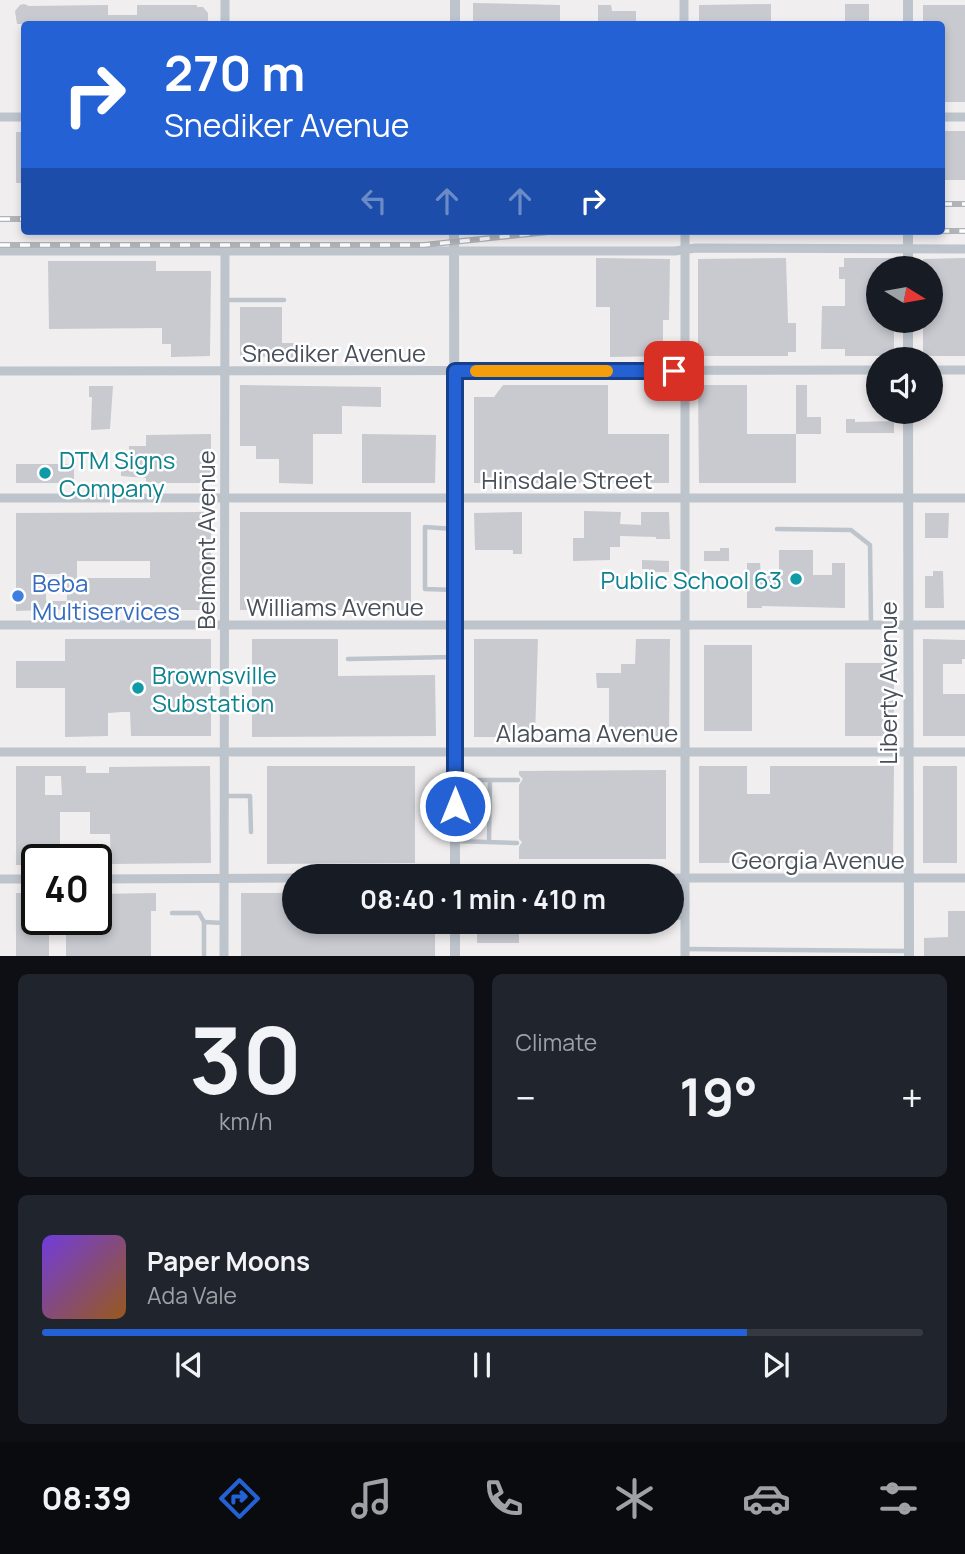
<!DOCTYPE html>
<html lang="en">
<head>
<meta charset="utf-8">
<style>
  body { margin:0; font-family:Manrope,sans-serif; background:#20242c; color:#f1f3f6; height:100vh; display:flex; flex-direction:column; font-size:26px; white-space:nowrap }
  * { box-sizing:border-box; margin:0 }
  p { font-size:23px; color:#9ea1a6 }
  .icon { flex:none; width:38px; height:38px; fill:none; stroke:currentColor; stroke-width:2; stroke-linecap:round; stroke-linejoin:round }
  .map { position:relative; height:956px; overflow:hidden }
  .details { display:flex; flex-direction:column; gap:18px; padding:18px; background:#0d0f14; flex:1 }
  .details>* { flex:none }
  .hud { position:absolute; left:21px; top:21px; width:924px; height:214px; border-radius:7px; box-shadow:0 4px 10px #0003; background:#2461d5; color:#fff; overflow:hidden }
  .needle { width:46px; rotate:101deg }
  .controls { position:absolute; left:866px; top:256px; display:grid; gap:14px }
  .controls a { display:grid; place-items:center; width:77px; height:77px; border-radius:50%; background:#171b24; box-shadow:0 4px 10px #0003; font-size:35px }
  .speed { position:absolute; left:21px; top:844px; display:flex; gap:14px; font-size:35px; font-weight:700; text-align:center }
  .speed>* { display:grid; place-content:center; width:91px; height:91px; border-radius:50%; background:#171b24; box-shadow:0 4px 10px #0003; line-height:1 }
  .speed .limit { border:4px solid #111; border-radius:10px; background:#fff; color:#111 }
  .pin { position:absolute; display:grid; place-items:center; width:60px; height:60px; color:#fff; margin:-30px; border-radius:14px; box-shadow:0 4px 10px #0006 }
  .me { position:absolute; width:77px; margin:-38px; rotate:0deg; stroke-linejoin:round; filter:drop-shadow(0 0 5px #0008) }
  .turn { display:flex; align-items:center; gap:24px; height:147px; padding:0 28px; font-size:32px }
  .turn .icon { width:91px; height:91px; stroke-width:2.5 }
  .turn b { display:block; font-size:49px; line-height:60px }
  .lanes { display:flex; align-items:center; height:66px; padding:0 28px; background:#0003; justify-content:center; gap:35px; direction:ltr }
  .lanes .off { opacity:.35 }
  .big { font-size:52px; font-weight:700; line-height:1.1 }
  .details .tile { flex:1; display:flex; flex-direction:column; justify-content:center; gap:10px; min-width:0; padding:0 24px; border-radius:10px; background:#20242c }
  .details .dial { align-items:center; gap:0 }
  .dial b { font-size:91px; line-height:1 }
  .song { display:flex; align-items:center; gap:21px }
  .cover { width:84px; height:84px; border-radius:10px; background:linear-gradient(135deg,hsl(260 70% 55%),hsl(30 70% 35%)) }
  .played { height:7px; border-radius:4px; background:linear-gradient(90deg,#2461d5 80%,#363941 80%) }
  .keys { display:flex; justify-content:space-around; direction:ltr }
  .heat { display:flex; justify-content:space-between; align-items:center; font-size:38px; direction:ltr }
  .details .tiles { flex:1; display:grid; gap:18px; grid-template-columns:1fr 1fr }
  .tile:last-child { grid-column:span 2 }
  .trip { position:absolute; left:282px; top:864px; width:402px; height:70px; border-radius:35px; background:#171b24; box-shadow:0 4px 10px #0003; font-weight:700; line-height:70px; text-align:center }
  .dock { display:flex; height:112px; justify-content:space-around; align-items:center; background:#090b0e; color:#9ea1a6 }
  .dock .icon { width:49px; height:49px }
  .dock .on { color:#2461d5 }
  .dock b { font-size:32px; color:#f1f3f6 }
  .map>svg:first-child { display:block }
  .building { fill:#c8cad0; fill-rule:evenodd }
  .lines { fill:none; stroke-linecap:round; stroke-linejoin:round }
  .service { stroke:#bdc4cc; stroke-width:4.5 }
  .minor { stroke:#bdc4cc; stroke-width:9 }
  .tertiary { stroke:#bdc4cc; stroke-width:10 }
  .rail-casing { stroke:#b0b3b8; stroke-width:6 }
  .rail { stroke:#fff; stroke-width:3.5; stroke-dasharray:10; stroke-linecap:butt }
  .route-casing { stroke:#173f8a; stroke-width:18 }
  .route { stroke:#2461d5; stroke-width:12 }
  .slow { stroke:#f59e0b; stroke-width:12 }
  .culture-dot { fill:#0f9aa8; stroke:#fff; stroke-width:2.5 }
  .shop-dot { fill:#3f7fe0; stroke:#fff; stroke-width:2.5 }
  .labels { text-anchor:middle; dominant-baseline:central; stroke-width:5; stroke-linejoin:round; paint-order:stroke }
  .street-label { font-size:24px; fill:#474f5a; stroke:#fff }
  .culture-label { font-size:24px; fill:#0d838f; stroke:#fff; text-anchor:start }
  .shop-label { font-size:24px; fill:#366cbe; stroke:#fff; text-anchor:start }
</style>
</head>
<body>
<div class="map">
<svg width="965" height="956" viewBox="0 0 965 956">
  <rect width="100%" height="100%" fill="#f0eeee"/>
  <g class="building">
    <path d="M473,3L560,5V24H473Z"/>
    <path d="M24,4L29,6L108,5V15H137V5H197V7H203L208,13V24H17L15,11L20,5Z"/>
    <path d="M771,4V24H699V5Z"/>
    <rect x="845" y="4" width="24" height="20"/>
    <path d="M598,5H611L612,11H636V24H598Z"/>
    <path d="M923,5H965V102H942V24H923Z"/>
    <rect x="942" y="131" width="23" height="49"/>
    <rect x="16" y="132" width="8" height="51"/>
    <path d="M596,258L670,259L669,320H663V343H669V356L610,357V307H596Z"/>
    <path d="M786,258L788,323H796V352H788V356H698V259Z"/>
    <path d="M844,258H893V268H878V320H894V356H845V349H821L822,306H845V279H839V267H844Z"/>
    <path d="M965,258V356H923V320H931V268H923V259Z"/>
    <path d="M48,261H156V271H211L210,356L171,357V344H162V328L49,329Z"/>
    <path d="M240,307H282V343H311V358L240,356Z"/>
    <path d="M240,385L381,387V407L342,406V434H313V484L279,483V459H256V446H240Z"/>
    <path d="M503,385H608V434H669V483H474V397H494Z"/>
    <path d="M698,385H747V434H796V483H699Z"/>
    <path d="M796,385H807V417H821V434H796Z"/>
    <path d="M89,386H113L110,429L91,430L92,397H89Z"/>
    <path d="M846,419H855V422L894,421V433H846Z"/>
    <path d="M211,434V483H146V478L121,476V454H129V446H146V435Z"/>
    <path d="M362,434L436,435L435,483H362Z"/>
    <rect x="16" y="464" width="58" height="19"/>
    <path d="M584,511L621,512L620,524L641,525V512H669L670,539H656V537L620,536V547H610V560L573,561V538H584Z"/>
    <path d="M206,512V521H211V610H150V606L77,605L76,609L16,611V513ZM77,561H150V578H77ZM46,574H67V601H46Z"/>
    <rect x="240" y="512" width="171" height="98"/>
    <path d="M522,512V554H513V550H475L474,513Z"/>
    <path d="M925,513H949L948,538H925Z"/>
    <path d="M720,548H729V561H704V551H720Z"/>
    <path d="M779,550H813V575H832V563H845V608L762,606V608H747V563H760L761,575H779Z"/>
    <path d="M642,560L669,561V572H649V569H642Z"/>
    <path d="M933,571H943L944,608H925V576H933Z"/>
    <path d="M65,639H211V736H131L130,712H122L108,713V736L65,737V688H16V661H65Z"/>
    <path d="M252,639H338V676L435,675L436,736L252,737Z"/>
    <path d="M474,639H538L535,737H474Z"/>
    <path d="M636,639H670L669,736H609V688H597L596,673H621V664H635Z"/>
    <path d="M923,639L965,640V659H962V664H943V694H965V736H923Z"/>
    <rect x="704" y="645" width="48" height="86"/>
    <rect x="845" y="663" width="49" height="73"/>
    <path d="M16,766H86V773H109V767L210,766L211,863L111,864L110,834H90V812H60V859H37V865H16ZM45,776H61L62,795H45Z"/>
    <path d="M267,766H415V863L267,864Z"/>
    <path d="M699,766H747V794H770V766H894L893,863H699Z"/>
    <rect x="923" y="766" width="34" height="97"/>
    <path d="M666,770V859H519V847L522,842L519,839V785L523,779L519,775V771Z"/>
    <path d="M16,893H37V919H49V956H16Z"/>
    <path d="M156,893V911H151V956H66V919H96V894Z"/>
    <path d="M241,893H294V922H435V956H241Z"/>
    <path d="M948,911H965V956H924V938L948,937Z"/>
    <path d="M477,922H544V932H519V943H477Z"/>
  </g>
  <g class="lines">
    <g class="service">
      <path d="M226,300H284"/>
      <path d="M454,529L425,527V589L455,590"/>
      <path d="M777,529L851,530L870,545L871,624"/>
      <path d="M348,659L454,657"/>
      <path d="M456,780H490"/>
      <path d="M225,796H250L251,832"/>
      <path d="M456,806H490"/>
      <path d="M455,841L517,843"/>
      <path d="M489,842L490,780H518"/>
      <path d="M172,913H199L204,922"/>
      <path d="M672,918L684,917"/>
      <path d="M686,949L908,951"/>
      <path d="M204,955V922L223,923"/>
    </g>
    <g class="minor">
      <path d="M225,0V24"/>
      <path d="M684,24V0"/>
      <path d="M0,117H24"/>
      <path d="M942,117H965"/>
      <path d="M0,251H675L696,248L965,249"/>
      <path d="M931,370H965"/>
      <path d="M0,371L878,370"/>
      <path d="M0,498H965"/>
      <path d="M0,625H965"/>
      <path d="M0,752H965"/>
      <path d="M672,878H965"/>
      <path d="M0,879H37"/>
      <path d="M96,879L294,878"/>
      <path d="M224,956L225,250"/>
      <path d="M685,956V231"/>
    </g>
    <g class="tertiary">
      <path d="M455,24V0"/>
      <path d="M908,24V0"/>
      <path d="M454,231L455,877"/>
      <path d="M908,268V231"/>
      <path d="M908,320V359"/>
      <path d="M908,411L909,956"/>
      <path d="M455,922V956"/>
    </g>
    <defs>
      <g id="rail">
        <path d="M942,204H965"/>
        <path d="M0,219H24"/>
        <path d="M0,245H424L548,232L965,231"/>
      </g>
    </defs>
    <use href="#rail" class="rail-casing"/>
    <use href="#rail" class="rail"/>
  </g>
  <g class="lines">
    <defs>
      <path id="route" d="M455,806V371H674"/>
    </defs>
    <use href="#route" class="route-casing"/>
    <use href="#route" class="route"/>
    <path class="slow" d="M476,371H607"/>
  </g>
  <g class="culture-dot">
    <circle cx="45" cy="473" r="7"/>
    <circle cx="796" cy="579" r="7"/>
    <circle cx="138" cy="688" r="7"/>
  </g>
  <circle class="shop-dot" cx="18" cy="596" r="7"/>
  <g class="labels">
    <g class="street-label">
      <text x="334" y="352">Snediker Avenue</text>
      <text x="567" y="479">Hinsdale Street</text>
      <text transform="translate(205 540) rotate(-90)">Belmont Avenue</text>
      <text x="335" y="606">Williams Avenue</text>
      <text transform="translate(887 683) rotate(-90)">Liberty Avenue</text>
      <text x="587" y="732">Alabama Avenue</text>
      <text x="818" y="859">Georgia Avenue</text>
    </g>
    <g class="culture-label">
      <text x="59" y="459">DTM Signs<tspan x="59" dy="28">Company</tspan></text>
      <text x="782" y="579" text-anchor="end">Public School 63</text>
      <text x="152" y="674">Brownsville<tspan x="152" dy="28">Substation</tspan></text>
    </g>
    <g class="shop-label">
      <text x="32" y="582">Beba<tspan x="32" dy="28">Multiservices</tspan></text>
    </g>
  </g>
</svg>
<div class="controls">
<a><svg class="needle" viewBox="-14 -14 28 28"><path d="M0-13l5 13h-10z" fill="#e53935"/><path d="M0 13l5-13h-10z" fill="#9ea1a6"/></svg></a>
<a><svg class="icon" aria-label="sound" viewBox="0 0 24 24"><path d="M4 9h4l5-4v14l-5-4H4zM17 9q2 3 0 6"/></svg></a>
</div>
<div class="speed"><div class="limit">40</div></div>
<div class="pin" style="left:674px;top:371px;background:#d93025"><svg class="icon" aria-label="arrive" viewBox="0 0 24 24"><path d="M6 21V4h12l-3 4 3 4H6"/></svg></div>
<svg class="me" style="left:455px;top:806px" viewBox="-20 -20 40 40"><circle r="17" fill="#2461d5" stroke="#fff" stroke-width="3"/><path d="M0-11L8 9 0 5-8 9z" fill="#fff"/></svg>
<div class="trip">08:40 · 1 min · 410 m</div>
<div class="hud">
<div class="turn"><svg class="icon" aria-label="right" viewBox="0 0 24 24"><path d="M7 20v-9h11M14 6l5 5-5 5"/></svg><div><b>270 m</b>Snediker Avenue</div></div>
<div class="lanes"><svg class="icon off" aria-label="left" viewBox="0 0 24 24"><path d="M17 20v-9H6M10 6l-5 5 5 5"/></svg><svg class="icon off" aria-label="ahead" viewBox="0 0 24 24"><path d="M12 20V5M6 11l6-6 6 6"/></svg><svg class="icon off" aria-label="ahead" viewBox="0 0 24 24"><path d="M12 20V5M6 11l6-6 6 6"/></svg><svg class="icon" aria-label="right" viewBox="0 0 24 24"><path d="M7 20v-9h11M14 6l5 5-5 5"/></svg></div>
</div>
</div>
<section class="details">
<div class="tiles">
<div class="tile dial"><b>30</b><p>km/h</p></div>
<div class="tile"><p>Climate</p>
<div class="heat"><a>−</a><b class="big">19°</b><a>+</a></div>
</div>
<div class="tile">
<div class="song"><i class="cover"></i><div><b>Paper Moons</b><p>Ada Vale</p></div></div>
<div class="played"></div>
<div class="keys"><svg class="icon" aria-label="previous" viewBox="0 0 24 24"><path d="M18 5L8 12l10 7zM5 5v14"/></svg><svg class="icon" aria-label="pause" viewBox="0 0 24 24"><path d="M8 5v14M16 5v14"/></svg><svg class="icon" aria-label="next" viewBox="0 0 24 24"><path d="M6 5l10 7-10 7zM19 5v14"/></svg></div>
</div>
</div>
</section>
<nav class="dock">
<b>08:39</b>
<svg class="icon on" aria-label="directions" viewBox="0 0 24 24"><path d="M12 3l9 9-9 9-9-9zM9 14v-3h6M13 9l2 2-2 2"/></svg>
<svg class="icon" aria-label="music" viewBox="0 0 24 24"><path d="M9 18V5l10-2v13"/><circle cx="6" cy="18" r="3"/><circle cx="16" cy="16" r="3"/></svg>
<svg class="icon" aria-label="phone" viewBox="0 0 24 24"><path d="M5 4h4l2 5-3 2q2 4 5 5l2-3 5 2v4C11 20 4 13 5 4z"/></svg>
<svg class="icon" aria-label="climate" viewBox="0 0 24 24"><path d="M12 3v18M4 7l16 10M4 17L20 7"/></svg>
<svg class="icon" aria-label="car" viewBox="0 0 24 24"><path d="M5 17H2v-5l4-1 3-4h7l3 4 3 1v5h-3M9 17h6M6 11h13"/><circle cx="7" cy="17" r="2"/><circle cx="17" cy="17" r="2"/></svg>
<svg class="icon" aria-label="filters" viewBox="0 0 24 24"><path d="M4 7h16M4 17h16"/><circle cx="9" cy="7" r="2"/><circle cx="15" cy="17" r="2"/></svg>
</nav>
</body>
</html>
